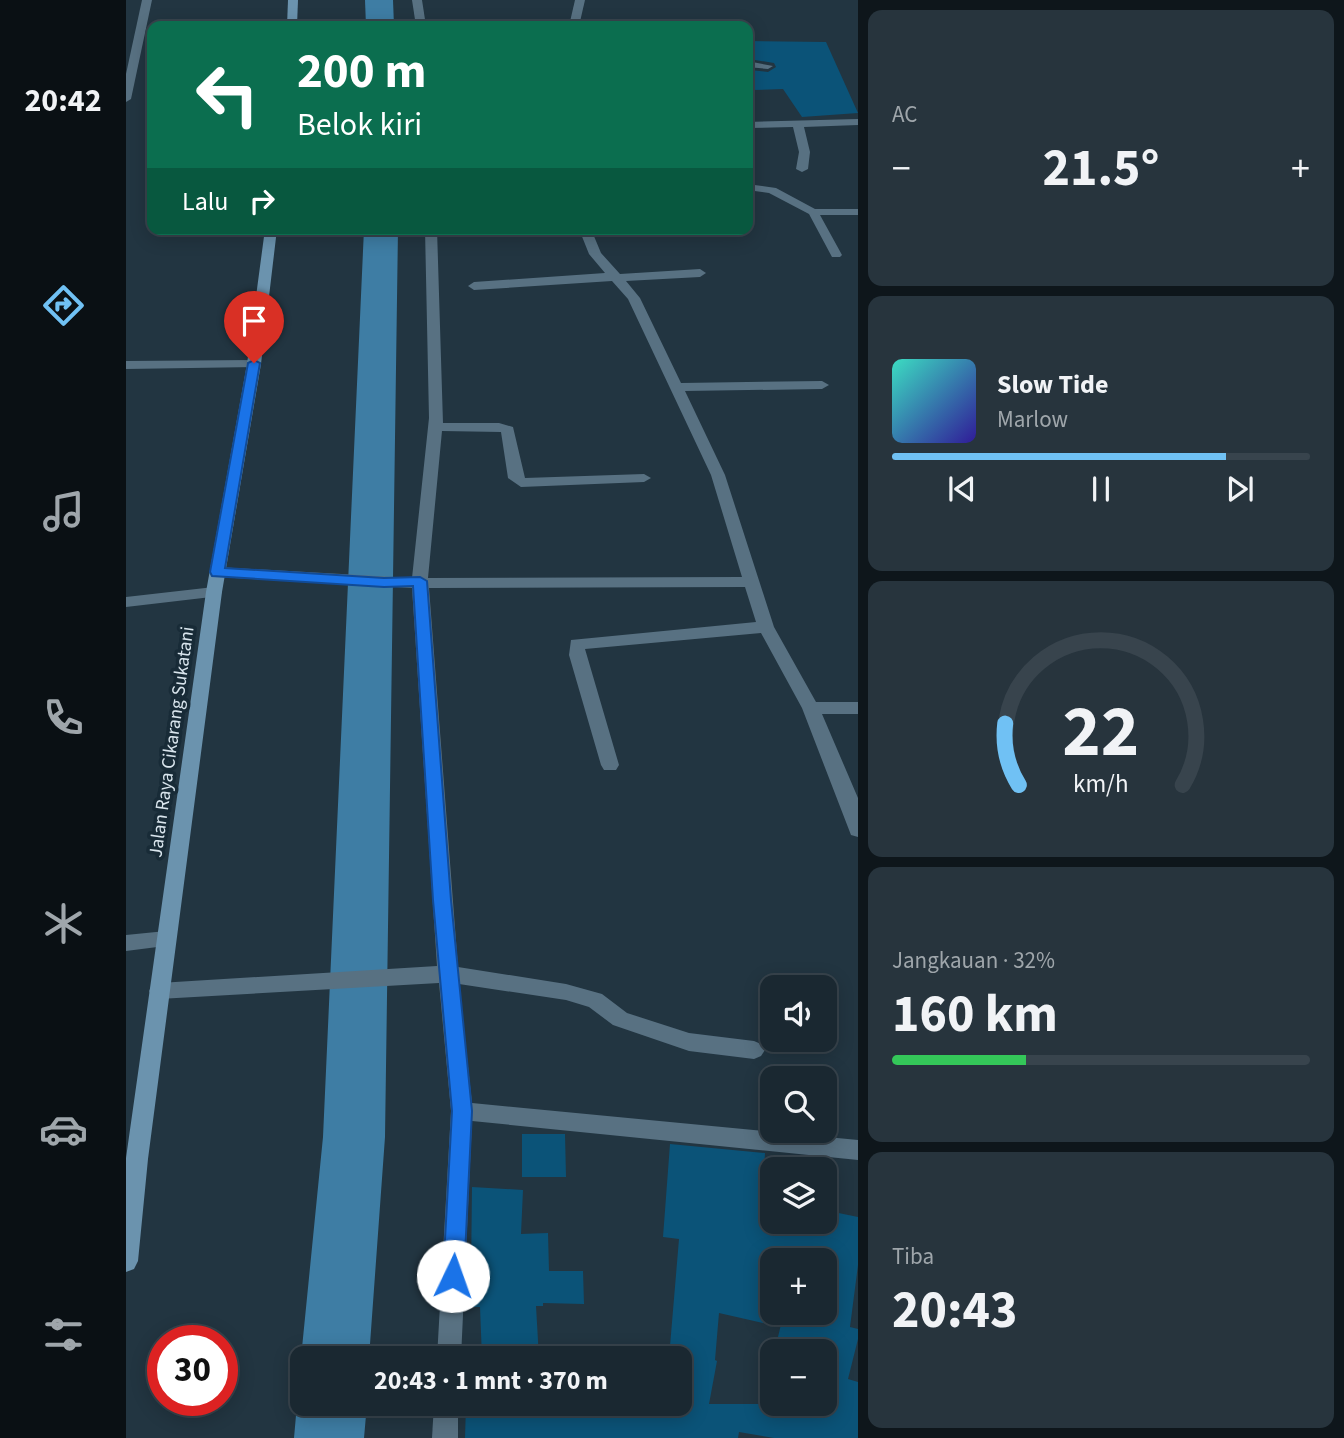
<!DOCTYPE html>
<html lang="id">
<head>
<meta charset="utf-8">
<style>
  body { margin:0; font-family:"Source Sans 3",sans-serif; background:#27343d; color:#f1f3f6; height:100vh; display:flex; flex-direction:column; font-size:26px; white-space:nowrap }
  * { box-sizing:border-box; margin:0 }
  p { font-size:23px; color:#9fa6ab }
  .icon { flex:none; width:38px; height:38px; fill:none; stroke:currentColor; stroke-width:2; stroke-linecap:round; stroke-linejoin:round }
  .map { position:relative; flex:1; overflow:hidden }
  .details { display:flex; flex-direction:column; gap:10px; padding:10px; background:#0e161b; width:486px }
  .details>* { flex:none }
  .guide { position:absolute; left:21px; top:21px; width:606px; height:214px; border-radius:14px; box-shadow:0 4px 18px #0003,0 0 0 2px #38444d; background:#0b6e4f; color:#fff; overflow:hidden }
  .buttons { position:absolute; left:634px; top:975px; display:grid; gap:14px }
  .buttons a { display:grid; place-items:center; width:77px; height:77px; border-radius:14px; background:#1a2831; box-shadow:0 4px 18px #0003,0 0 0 2px #38444d; font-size:35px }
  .speed { position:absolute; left:21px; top:1325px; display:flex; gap:14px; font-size:35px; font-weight:700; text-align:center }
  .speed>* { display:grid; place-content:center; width:91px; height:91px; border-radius:50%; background:#1a2831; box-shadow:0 4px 18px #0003,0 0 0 2px #38444d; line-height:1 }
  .speed .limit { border:10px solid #d22; background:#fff; color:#111 }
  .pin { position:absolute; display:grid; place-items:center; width:60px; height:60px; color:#fff; margin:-72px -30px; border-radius:50% 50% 50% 0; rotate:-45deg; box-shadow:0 0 7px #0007 }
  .pin .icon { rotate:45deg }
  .me { position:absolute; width:77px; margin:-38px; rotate:3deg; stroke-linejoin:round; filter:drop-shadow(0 0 5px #0008) }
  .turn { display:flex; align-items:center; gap:24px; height:147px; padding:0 35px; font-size:32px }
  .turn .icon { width:91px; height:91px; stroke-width:2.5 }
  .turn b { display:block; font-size:49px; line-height:60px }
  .then { display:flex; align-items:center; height:66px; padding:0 35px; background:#0003; gap:14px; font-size:26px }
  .big { font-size:52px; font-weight:700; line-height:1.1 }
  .details .tile { flex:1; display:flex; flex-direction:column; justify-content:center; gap:10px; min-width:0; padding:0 24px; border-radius:14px; background:#27343d }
  .details .dial { align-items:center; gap:0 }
  .dial svg { height:182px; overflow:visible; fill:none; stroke:#38444d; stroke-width:7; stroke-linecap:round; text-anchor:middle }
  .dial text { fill:#f1f3f6; stroke:none }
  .song { display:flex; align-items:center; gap:21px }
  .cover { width:84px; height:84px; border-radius:10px; background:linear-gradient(135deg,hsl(170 70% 55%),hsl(250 70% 35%)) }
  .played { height:7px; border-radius:4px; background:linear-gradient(90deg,#70c1f4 80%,#38444d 80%) }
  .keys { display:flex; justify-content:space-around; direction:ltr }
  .heat { display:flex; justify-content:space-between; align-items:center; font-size:38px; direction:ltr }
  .charge { height:10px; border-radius:5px; background:linear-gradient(90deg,#34c759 32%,#38444d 0) }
  .trip { position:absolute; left:164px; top:1346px; width:402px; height:70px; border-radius:14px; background:#1a2831; box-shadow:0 4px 18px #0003,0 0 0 2px #38444d; font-weight:700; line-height:70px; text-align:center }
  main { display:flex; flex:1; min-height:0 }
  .menu { display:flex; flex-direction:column; width:126px; justify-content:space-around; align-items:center; background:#0a1014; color:#9fa6ab }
  .menu .icon { width:49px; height:49px }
  .menu .active { color:#70c1f4 }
  .menu b { font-size:32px; color:#f1f3f6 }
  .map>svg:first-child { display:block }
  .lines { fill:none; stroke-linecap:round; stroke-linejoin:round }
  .river { fill:#3e7da4; fill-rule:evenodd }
  .building { fill:#0b5378; fill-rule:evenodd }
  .service { fill:#587182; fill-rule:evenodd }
  .minor { fill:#587182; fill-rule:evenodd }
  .secondary { fill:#6b93ae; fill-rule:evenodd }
  .route { fill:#1a73e8; stroke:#114b97; stroke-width:2 }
  .labels { text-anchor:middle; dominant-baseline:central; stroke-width:7; stroke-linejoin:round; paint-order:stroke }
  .street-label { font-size:19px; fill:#d9e5ed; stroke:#182b37 }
</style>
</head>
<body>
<main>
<nav class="menu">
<b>20:42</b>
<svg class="icon active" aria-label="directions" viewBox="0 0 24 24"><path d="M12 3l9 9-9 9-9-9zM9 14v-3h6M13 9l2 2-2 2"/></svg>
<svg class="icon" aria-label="music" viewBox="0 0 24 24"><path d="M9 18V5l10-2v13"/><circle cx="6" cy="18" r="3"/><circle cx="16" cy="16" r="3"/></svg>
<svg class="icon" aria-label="phone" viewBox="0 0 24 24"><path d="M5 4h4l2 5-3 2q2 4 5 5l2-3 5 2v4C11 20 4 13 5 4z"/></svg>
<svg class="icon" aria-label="climate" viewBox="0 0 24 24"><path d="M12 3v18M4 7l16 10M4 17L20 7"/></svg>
<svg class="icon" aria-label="car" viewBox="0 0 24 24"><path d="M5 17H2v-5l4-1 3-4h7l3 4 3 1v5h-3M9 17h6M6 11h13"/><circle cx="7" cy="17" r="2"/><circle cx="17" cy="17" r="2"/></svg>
<svg class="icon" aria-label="filters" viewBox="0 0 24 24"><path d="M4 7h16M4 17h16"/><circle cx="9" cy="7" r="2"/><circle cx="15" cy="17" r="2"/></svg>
</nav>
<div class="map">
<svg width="732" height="1438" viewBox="0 0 732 1438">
  <rect width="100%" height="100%" fill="#223541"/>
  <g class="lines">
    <g class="river">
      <path d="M239,0H267L268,26H240Z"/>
      <path d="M238,229H272L259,1137L243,1358H177V1362L175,1358L197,1137Z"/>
      <path d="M177,1391V1404H241L238,1438H168L171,1404Z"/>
    </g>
  </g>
  <g class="building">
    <path d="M621,41L700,42L732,113L676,117L657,89L627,90L624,70L642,72L650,67L648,63L623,59Z"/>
    <path d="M396,1134H439L440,1177H396Z"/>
    <path d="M544,1144L639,1153L635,1222H698V1210L732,1217V1265L724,1327L732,1329V1339L722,1379L732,1382V1438H648L613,1432L612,1438H339L340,1404H458V1412H511L512,1404H555V1358H543L553,1239L537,1237ZM646,1257L698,1260V1312H658L651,1341L681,1351H698V1404H583L591,1361L589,1360L593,1313L646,1325Z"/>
    <path d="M346,1187L397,1190L395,1234L422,1233L423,1271H457L458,1304L417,1303V1306H410L413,1358H356L354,1307H347V1273H345Z"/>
  </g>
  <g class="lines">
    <path class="service" d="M621,184L650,188L689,209H732V215H694L716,255L714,257H706L683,214L643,193L621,190Z"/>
    <g class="minor">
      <path d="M16,0H26L5,99L0,102V74Z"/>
      <path d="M286,0H296L300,26H290Z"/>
      <path d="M449,0H459L453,26H443Z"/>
      <path d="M621,61L647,66L642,69L621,67Z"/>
      <path d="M732,119V125L678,127L684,152L682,169L676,172L670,169L673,152L667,127L621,128V122Z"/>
      <path d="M299,229H311L317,423H373L387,427L399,478L518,474L525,478L518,482L395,487L382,478L375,432L316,431L302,578L616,577L585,475L502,299L486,281L348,290L342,286L348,282L479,273L463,254L453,229H465L475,253L494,274L574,269L580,273L574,277L500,281L514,298L555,383L696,381L703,385L696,389L559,391L599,475L648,627L690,702H732V714H696L732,798V837L725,835L676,708L635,633L459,649L493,765L490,770H478L475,765L443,655L445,640L630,622L619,587L303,588L332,967L440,984L476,994L501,1013L563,1033L628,1041L635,1044L639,1050L635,1056L628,1059L563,1051L487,1025L463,1007L440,1000L333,984L346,1103L732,1140V1160L346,1121L335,1358H311L325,1111L313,983L33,999L26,997L23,991L26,985L33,983L311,966L286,588L91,577L83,572L91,567L286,578L303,418Z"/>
      <path d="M128,360L133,361V367L0,369V361Z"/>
      <path d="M88,587L96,592L94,596L0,607V597Z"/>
      <path d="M40,931L47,933L50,939L47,945L0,951V935Z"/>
      <path d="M308,1404H332V1438H306Z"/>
    </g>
    <g class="secondary">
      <path d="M162,0H172L171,26H161Z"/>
      <path d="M139,229H151L135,364L96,592L22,1159L12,1261L8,1269L0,1272V1158L80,592L121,364Z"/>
    </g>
  </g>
  <path class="route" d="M128,360L134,363L99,568L258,578L294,577L301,581L325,900L346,1111L338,1276L335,1283L327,1286L320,1283L317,1276L326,1111L307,900L287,586L258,587L86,576L84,572L122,363Z"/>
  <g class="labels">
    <g class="street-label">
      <text transform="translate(46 742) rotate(-82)">Jalan Raya Cikarang Sukatani</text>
    </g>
  </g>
</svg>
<div class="buttons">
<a><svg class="icon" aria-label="sound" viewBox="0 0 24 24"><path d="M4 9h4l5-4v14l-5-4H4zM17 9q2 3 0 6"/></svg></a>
<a><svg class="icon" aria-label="search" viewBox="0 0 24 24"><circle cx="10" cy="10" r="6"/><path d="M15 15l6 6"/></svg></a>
<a><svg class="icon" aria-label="layers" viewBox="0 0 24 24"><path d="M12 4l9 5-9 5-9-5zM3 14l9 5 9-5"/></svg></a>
<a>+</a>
<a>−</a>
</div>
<div class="speed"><div class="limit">30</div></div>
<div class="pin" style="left:128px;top:363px;background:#d93025"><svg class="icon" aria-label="arrive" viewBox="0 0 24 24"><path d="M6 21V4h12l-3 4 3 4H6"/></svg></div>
<svg class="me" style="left:327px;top:1276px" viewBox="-20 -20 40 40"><circle r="19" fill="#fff"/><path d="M0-13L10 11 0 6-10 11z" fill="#1a73e8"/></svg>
<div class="trip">20:43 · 1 mnt · 370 m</div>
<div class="guide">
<div class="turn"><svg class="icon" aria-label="left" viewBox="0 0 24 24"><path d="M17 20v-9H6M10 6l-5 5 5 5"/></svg><div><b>200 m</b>Belok kiri</div></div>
<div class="then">Lalu<svg class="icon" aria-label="right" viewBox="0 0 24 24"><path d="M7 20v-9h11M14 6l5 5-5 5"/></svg></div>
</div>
</div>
<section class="details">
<div class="tile"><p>AC</p>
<div class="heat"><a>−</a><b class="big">21.5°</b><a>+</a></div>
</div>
<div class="tile">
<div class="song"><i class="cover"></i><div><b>Slow Tide</b><p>Marlow</p></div></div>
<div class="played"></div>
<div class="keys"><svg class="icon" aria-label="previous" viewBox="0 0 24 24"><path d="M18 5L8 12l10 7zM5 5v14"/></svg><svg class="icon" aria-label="pause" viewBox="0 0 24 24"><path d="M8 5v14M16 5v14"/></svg><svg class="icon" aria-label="next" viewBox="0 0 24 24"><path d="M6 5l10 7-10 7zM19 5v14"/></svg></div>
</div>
<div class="tile dial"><svg viewBox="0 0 100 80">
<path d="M14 69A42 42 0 1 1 86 69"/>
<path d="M14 69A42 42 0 0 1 8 42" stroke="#70c1f4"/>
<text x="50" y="56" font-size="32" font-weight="700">22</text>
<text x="50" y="72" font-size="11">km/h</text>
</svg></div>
<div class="tile"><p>Jangkauan · 32%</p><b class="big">160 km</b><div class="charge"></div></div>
<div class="tile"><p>Tiba</p><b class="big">20:43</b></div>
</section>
</main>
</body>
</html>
